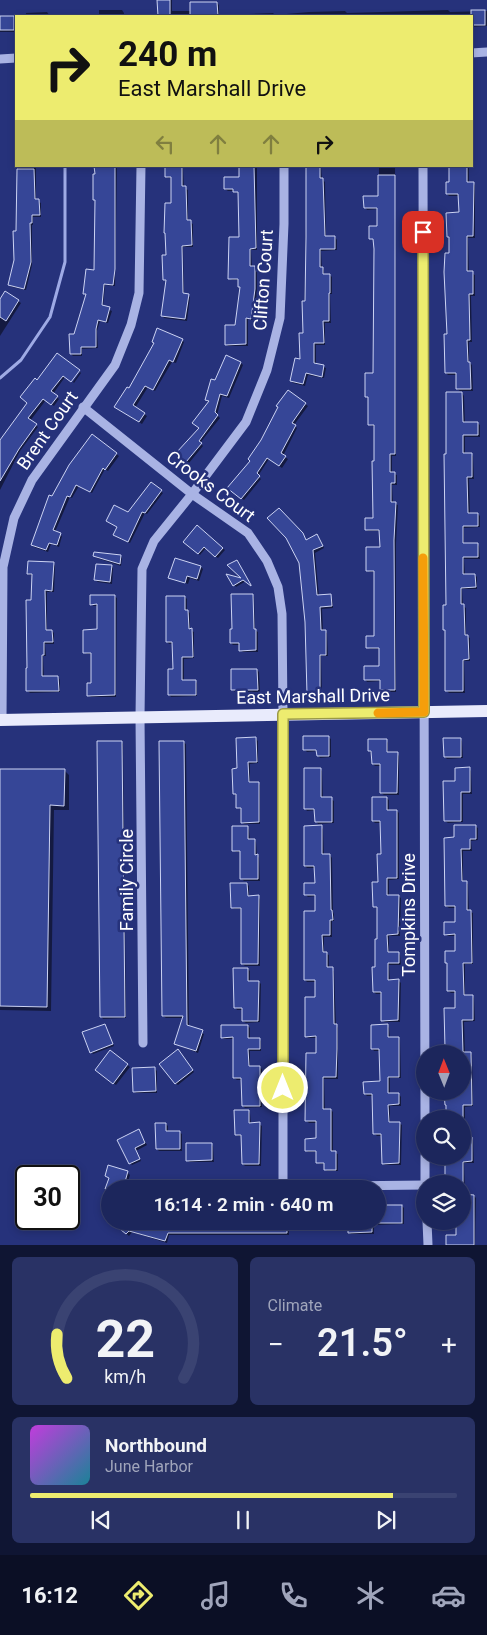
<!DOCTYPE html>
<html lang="en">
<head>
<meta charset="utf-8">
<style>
  body { margin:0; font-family:Roboto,sans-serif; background:#293265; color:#f1f3f6; height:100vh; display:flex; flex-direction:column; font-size:19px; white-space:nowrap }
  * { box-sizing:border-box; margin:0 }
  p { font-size:16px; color:#a0a5bb }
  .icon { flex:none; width:28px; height:28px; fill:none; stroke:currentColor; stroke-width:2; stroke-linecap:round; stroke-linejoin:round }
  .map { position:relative; height:1245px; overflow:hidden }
  .side { display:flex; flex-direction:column; gap:12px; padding:12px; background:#0f1533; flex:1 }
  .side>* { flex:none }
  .top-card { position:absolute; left:15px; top:15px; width:458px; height:152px; border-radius:0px; box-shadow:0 2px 8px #0003,0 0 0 1px #3a4372; background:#edec6f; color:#111; overflow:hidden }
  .needle { width:32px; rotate:359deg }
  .fabs { position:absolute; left:416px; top:1045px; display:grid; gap:10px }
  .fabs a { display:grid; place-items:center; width:55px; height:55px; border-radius:50%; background:#1c265c; box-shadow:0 2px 8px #0003,0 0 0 1px #3a4372; font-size:25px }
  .speed { position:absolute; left:15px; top:1165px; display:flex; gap:10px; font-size:25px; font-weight:700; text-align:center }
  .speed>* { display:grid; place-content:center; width:65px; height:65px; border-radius:50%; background:#1c265c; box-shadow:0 2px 8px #0003,0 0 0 1px #3a4372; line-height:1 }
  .speed .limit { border:2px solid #111; border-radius:8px; background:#fff; color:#111 }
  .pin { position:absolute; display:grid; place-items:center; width:42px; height:42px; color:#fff; margin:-21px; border-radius:10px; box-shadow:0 2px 8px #0006 }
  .me { position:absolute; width:55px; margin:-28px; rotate:0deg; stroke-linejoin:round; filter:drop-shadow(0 0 4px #0008) }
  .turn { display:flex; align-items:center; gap:18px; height:105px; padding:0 20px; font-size:22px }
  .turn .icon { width:65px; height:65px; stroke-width:2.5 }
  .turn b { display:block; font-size:35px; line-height:42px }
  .lanes { display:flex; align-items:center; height:48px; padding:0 20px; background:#0003; justify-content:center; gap:25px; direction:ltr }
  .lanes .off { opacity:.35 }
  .big { font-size:38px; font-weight:600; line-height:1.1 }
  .side .widget { flex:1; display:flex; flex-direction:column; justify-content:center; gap:8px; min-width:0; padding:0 18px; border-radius:8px; background:#293265 }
  .side .dial { align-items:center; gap:0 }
  .dial svg { height:130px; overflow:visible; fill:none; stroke:#3a4372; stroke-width:7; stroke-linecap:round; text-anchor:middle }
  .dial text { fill:#f1f3f6; stroke:none }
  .song { display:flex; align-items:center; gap:15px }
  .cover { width:60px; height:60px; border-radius:8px; background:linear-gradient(135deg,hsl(290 70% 55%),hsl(190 70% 35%)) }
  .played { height:5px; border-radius:2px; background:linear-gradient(90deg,#edec6f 85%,#3a4372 85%) }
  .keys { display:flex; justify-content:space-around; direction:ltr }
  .heat { display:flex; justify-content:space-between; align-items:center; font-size:28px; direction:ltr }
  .side .tiles { flex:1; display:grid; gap:12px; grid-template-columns:1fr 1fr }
  .widget:last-child { grid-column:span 2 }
  .trip { position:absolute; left:101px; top:1180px; width:285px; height:50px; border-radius:25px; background:#1c265c; box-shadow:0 2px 8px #0003,0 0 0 1px #3a4372; font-weight:600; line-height:50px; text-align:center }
  .tabs { display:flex; height:80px; justify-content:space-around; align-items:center; background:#0b0f25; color:#a0a5bb }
  .tabs .icon { width:35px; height:35px }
  .tabs .current { color:#edec6f }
  .tabs b { font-size:22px; color:#f1f3f6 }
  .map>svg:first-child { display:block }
  .shadow { fill:#0007 }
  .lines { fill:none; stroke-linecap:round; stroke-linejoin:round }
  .stream { stroke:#9eaae5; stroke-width:3 }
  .building { fill:#364697; stroke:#ccd3f3 }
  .minor { stroke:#a9b3e4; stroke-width:9 }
  .major { stroke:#e9ebfc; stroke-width:12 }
  .route-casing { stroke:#9a9948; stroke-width:12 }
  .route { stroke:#edec6f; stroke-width:9 }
  .slow { stroke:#f59e0b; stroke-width:9 }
  .labels { text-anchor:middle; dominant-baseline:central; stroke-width:5; stroke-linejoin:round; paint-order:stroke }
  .street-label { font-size:18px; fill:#fff; stroke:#26327b }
</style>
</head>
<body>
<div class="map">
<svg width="487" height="1245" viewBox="0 0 487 1245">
  <rect width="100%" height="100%" fill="#26327b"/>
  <g class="shadow">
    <path d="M158,0H172V11H191L217,3L219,5V15L273,13L275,15L309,12L345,11L347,13L448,10L450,12L487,11V26L471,27V16H159Z"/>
    <path d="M99,10H122L124,13V16H99Z"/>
    <path d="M47,12L50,16H26V13Z"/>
    <rect x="0" y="17" width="16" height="15"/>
    <path d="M471,114L473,115V136H471Z"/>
    <path d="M18,166H36V200L41,203V217H33V225H32V265L26,290L12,287L9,285L15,260L17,233Z"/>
    <path d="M96,166H117L115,286L105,285L103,307L112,311L108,323L100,321L97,331L98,348L82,349V356H73L71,354L87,295L85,293L95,271Z"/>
    <path d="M166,166H192V168H183L184,188L188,190V221L193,224V247H183L184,295L190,297L187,321L164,318L162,315L167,282L164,279L173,204L172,178H168L166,176Z"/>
    <path d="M240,166H257V250H251L252,267L257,270V292L253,320L248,319V346H228L226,344L236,326L241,289L239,287V280H232L230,278L240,238L239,193L234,191H228L225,189L240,178Z"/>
    <path d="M307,166H321L322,179L325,182L326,238L335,237L337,240V250L321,251L322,268L324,270V275H330L332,277V294H330L331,323H325V345H316V364L326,368L324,378L308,375L305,386L293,383L291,381L301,361L304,334Z"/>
    <path d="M379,166H395L396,456H392V473L397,475V485H392L393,503L398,505L396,543V692H383L381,689V681L367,682L365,679L380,668V649H370L367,647L375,637V572H370L368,570L381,548V531H368L366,529L374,519L375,427L370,425L369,399L367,396L374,374L375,241L371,238L379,227L378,209L367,210L365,207L379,197Z"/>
    <path d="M450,166H469V183H473L475,185V238H468L469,272L475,275V296H471L472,342H469V362L472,365L473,391H460L457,389V375H448L446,373L450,254V238L448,236L460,214V196H449L447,194L450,183Z"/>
    <path d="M5,293L21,303L0,336V301Z"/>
    <path d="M182,340L184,342L176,363L172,362L155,391L148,387L135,408L147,416L142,424L118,409L129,390Z"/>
    <path d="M58,355L65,377L53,394L59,399L54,406L46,400L30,421L38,427L20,451L0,490V441L28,403L38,382Z"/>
    <path d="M241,363L243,365L229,398L222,396L217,415L220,418L200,443L203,446L189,463L178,453L200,428L209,402L206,399L215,381Z"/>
    <path d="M80,372L81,373L74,383L73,382Z"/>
    <path d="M288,392L308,406L294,425L297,428L283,456L288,459L282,468L269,459L258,476L261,479L244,500L231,490L251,461Z"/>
    <path d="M462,393L464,396L465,423H477L480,425V437H465V454H471L473,456L474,479H469L470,514H478L480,516V527L464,528V545L477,544L479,546L480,559H464L465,575H475L477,577V589H462L463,606L466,608V636L470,638V661H464L465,693H449L447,691V455Z"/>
    <path d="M92,436L119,456L108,471L105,469L92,493L79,486L72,498L70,497L55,532L62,536L59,547L51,544L48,552L34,547L32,545L52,498Z"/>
    <path d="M151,483L163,493L147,514L145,513L130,543L117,537L118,527L107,521L128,513Z"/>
    <path d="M279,509L307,541L319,538L324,548L315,553L319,596H330L332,598L333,608L322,609L323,631L327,633L328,656H321L322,695H310L308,693L306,622L300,563Z"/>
    <path d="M197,527L225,550L218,558L206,548L200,555L185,542Z"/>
    <path d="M94,556H120L122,558L121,566L97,558Z"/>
    <path d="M53,563L55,566L54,592H47V631H52L54,633V644H45L46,656H43L44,678L58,677L60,680V692L30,693L28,691L33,576L28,574Z"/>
    <path d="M111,566L113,568L112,584L98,582L95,580Z"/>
    <path d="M201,567L203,569L199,581L190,578L188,584L170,577Z"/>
    <path d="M229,576L246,581L236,587Z"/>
    <path d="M252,595L254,597L255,630L258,632V652H243L240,650V645H233L231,643L233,630Z"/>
    <path d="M114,596L117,598L116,697H91L88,695L92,684V654H87L84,652L98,631V606H94L91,604Z"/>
    <path d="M185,597L187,599V611L190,613V630L194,632V658L184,659V681H195L197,683V696L171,697L169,694L175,670L174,643L169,644L167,641Z"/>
    <path d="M257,670L259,672L260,692H235L233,690Z"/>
    <path d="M328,737L331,739V757L320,758L318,755V751L307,752L305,750Z"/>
    <path d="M256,739L258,741V763L250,764V783H258L260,785V824H244L242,822V810L238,808L236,796L234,793Z"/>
    <path d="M460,739L462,741L463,758L447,759L445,757Z"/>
    <path d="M386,740L388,743V754L397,753L399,756V795H384L381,793V766H375L373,764L371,753L369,750Z"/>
    <path d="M121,742L123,744L126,1018L103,1019L101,1016Z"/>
    <path d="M183,742L186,744L189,1027L204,1034L198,1053L176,1044L184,1018H166L163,1016Z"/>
    <path d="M320,769L322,771L323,799H331L334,801V823L318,824L316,821V810L307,811L305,808Z"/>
    <path d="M469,769L471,771L472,794H463V822L448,823L445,821L456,782Z"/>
    <path d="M0,770H64L69,775V810H54L51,1011L0,1010Z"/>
    <path d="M386,798L389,800V811H397L399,813V879L389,880V896H398L401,898L400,936H389V953H398L400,955L401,965H389L390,981H399L401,983L400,1022H385L382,1020V994H376L374,992L378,940V909L374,906L379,883L382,855V823H375L373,821Z"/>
    <path d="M475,826L478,828V840L471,841L472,851H463V882L468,884L469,911L473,913V964H465V996H472L474,998L475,1021L464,1022L465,1053H470L472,1055L473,1106L465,1107V1138H471L473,1140L474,1163H464L465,1191H462V1119L457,1091H462V1054L456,1049H448L446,1047L457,1009L456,993H451L448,991V965L446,962L457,952L456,936H448L445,934L456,923V908H449L446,906L456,839Z"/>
    <path d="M247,827L249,830L250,840H254L256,842L257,855L259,858L260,881H244L242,879L241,852H236L234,850Z"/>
    <path d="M321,827L323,829L324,856L330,855L332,858L333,912L334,914V921H332V937H324V953L329,955V969L334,971L336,1025L338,1028V1079H324L325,1110H331L333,1112V1152L338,1154V1171H327L325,1169V1164H320L318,1162V1152H308L306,1150L317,1140V1123H309L307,1121L317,1054V1038H308L306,1036L316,998V982H307L305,980L316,912V896L308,897L305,894L316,884V868H307L305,866Z"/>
    <path d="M247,884L249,886V897H258L260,899V966H245L242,964V909H234L232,907Z"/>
    <path d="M248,969L250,971V982H259L261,984L260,1022L246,1023L243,1021V1010H237L235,1007Z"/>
    <path d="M105,1025L114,1046L93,1054L91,1052Z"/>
    <path d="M248,1026L250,1028V1039H259L261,1041V1051H250V1067H259L262,1069V1107L245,1108L243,1106L242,1080H237L234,1078L235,1039H224L222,1037Z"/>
    <path d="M387,1026L389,1028L390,1038H398L400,1040L401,1078H390V1095L399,1094L401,1097V1106H390V1123H399L402,1125L401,1165H385L383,1163L382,1136H377L374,1133V1096H367L365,1094L381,1083V1051H374L372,1048Z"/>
    <path d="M110,1052L130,1067L116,1085L99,1072Z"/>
    <path d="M180,1053L194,1072L178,1085L175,1083Z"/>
    <path d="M155,1069L157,1071V1093H136L134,1091Z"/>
    <path d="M248,1111L250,1113L251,1124H259L262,1126L261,1166H245L243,1164L242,1136H238L236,1134Z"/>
    <path d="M166,1124L168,1126V1132H179L182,1134V1151H159L157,1149Z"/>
    <path d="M139,1131L147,1145L136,1151L141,1161L132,1165L130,1163Z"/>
    <path d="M211,1144L213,1146L214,1162H190L187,1160Z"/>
    <path d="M109,1167L128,1173L130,1175L126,1189H110V1192L106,1190L110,1179L106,1176Z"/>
    <path d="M474,1196L476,1198L475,1245H447L458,1236L457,1221H462Z"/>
    <path d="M378,1206H402L404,1208V1224L374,1225V1234H351L349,1232V1226H289V1235H169L167,1243L132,1232L129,1236L112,1221L144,1230L177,1228V1221H378Z"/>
  </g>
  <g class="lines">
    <path class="stream" d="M0,378L21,360L50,317L65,262V166"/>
  </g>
  <g class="building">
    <path d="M157,0H170V16H158Z"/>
    <path d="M190,2H217L218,16H190Z"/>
    <rect x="471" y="10" width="14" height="15"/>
    <rect x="0" y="16" width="14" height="14"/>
    <path d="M94,166H115V269L113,285L104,284L102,305L110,307L106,322L98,320L96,329V347H81V354H70L69,334H74L86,294H83L86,269L94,270L95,200H93V174H95Z"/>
    <path d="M165,166H182V186H186L187,220H191L192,245L182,246L183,293L189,294L185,319L161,316L166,280H163L162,255H166L165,233H164L165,203H171V177H165Z"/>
    <path d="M239,166H254L256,248L250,249V266H255V289L251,319L246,318V344L225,345V325H235L240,287H238V279H228L229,237H239L238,192H233V189H224V177H239Z"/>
    <path d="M306,166H320V178H323L325,236H335V249H320V267H323V274H330V293H329V321H323L324,343H314V363L324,365L322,377L306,373L303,384L290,381L295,358L300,359L299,333H303L302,301H305L306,237Z"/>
    <path d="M449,166H467V182H474L473,236H467V271H473V294H469L470,340H467L468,362H470L471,389H456V373H445L444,334H447L444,272L445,253H449V237H447L446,213L459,212L458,194H446V182H449Z"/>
    <path d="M17,169H34L35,199H39L40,215H32V223H30L31,262L24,289L8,285L14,260L13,231H16Z"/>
    <path d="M378,175H395V454H390V472H395V483H391V502H396L394,540L395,690H380V680H364V666H379V648H366V636H374V571H366V547H380L379,530H365V518H373L372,461H374V425H368V397H365V373H373L374,249L373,239H369V226H377V208H364L363,196H378Z"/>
    <path d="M5,291L19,300L6,321L0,317V299Z"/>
    <path d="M157,328L183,339L173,362L169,360L153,390L145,386L133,405L145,413L139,422L114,407L127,387L129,388L154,343L152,342Z"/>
    <path d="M57,353L80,370L71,382L63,376L51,391L58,396L51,405L43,399L28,418L37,424L19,449L0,481V440L27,403L20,397L35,378L37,380Z"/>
    <path d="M226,355L241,362L227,396L220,394L215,412L218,415L199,441L202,443L186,462L176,453L199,428L192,423L209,401L205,400L211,379L215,380Z"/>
    <path d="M288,390L306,403L292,423L296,425L281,453L286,456L279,466L267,458L257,473L260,476L241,499L227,488L250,461L248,459L261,440L278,407L276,406Z"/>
    <path d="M446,392H462L463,422H478V435H463V453H472V477H467L468,513H478V526H463V543H478V557H463V574H475L476,587L461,588V604H464L465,635H468L469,659L463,660V691H445V630H443V605H446L444,454H446Z"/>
    <path d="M92,434L117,453L105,470L103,468L90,492L76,485L70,497L67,496L53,530L61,533L57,545L49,543L46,550L31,545L49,495L52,496L69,465Z"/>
    <path d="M151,482L162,490L145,513L142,512L128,542L113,535L117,527L106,521L114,505L128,512Z"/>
    <path d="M279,508L303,533L306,540L317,534L323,546L313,550L317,595L331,594L332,606L320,607L321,630H326V655H320V693L307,694L305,622L299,563L286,538L267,518Z"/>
    <path d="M197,525L223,548L215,557L204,547L198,554L183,542Z"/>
    <path d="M94,552L121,555L120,564L93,556Z"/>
    <path d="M175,558L201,566L197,579L187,576L185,583L168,578Z"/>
    <path d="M237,560L251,585V586L243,580L233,586L226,574L241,578L227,565Z"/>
    <path d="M28,561L54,562L52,591L45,590L46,630H52L53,642H44V655H42V676H58L59,691H26V668H27L26,600H31L32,574H27Z"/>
    <path d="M96,564L112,565L110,582L94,580Z"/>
    <path d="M231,594H253L254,629H256V650L239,651V643H230V629H232Z"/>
    <path d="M90,595H115V695L87,696V683H91V653H83V630L97,629V604L90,605Z"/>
    <path d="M166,596H185V610H188L189,629L192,628L193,657H182V680H196V695H168V669H173L172,642H166Z"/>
    <path d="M231,669H257L258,690H231Z"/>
    <path d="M303,736H329V756H317L316,750H303Z"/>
    <path d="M256,737L257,762H248L249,782H259V822L241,823V808H236V794H233L232,769L237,768L236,738Z"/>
    <path d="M443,738H461V757H444Z"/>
    <path d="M368,739H387V752H398L397,793H380V764H372L371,751H368Z"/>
    <path d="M97,741H122L125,1017H100Z"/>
    <path d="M159,741H184L187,1025L203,1030L196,1051L174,1044L183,1016H162Z"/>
    <path d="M470,767V792H461V821H444L443,781H455V768Z"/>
    <path d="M304,768H321V797H332V822H315L314,809H304Z"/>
    <path d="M0,769H65L64,806L50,805L47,1007L0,1006Z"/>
    <path d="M372,797H387V810H397V878H387V895H399L398,934L387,935L388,952H399V963H388V980L399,979L398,1020L381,1021V992H373L372,967H375V939H377V907H373L372,882H378L377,854H381L380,821H372Z"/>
    <path d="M322,825V854H330L331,910H332L333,920H330V935H322L323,952H327V967H333L334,1024H337V1049L336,1077H323V1109H331V1151H336V1170H324V1163H316V1151H305V1139L316,1138V1121H305L306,1053H316V1036L305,1037V997H315V980H304V911H315V895H304V883H315L314,866H304V826Z"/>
    <path d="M454,825H476V839H470V849H461L462,881H467V910H471L472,963H463L464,995H473V1020H462L463,1052H471L472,1105H463V1119H446V1105H445L444,1093L462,1091V1054H455V1048H445L444,1008H455V991H447V963H445V951H455V934L444,935V922H455V906H445L444,838L454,837Z"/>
    <path d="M232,826H248V839H255V855L258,854V879H240V851H232Z"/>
    <path d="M230,883H247L248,896L259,895L258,964H241V908H231Z"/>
    <path d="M233,968H248V981H259L258,1021H242V1008H234Z"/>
    <path d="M105,1024L113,1044L90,1053L82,1032Z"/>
    <path d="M388,1024V1037H399V1077H388V1093H399V1104L388,1105L389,1122H400L399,1163L382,1164L381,1134H373L372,1094H364L363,1082L380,1081L379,1049H371V1025Z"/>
    <path d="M221,1025H248V1038H260V1049H248L249,1066H260V1106H242L241,1078H233V1037L221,1038Z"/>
    <path d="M178,1049L193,1070L175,1084L159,1064Z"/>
    <path d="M110,1050L128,1064L113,1084L95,1070Z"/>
    <path d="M155,1067L156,1091L133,1092L132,1068Z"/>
    <path d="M234,1110H249V1123L260,1122L259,1164H242L241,1135H235Z"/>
    <path d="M155,1123H166V1131H180V1149H156Z"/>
    <path d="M139,1129L145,1143L135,1148L140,1159L129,1164L117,1140Z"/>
    <path d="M462,1137H472V1161L463,1162V1184H445V1156H462Z"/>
    <path d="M186,1143H212V1160L186,1161Z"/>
    <path d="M108,1165L128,1171L123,1189H105L109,1178L105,1176Z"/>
    <path d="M462,1194L474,1195V1245H446V1235H456V1223L462,1222Z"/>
    <rect x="378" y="1205" width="24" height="18"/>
    <path d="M110,1221H135L143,1228L145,1221H159L175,1226V1221H287V1233H168L165,1241L129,1231L126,1234Z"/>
    <path d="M348,1221H372V1232L348,1233Z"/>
  </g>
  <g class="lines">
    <g class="minor">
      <path d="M471,53L487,52"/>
      <path d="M0,59L16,58"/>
      <path d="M423,166L425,1119"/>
      <path d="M83,407L192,494L248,533L267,561L278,587L282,614L283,714V1186"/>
      <path d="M2,720L3,567L14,518L32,480L115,365L131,325L139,293L141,166"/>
      <path d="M143,1043L140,717L142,569L154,541L192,494L246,422L267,370L280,318L284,224V166"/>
      <path d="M425,1156V1184"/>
      <path d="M164,1188L425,1185"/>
      <path d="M427,1221L428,1245"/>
    </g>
    <path class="major" d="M0,720L487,711"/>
  </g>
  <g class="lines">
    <defs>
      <path id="route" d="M283,1088V714L424,712L423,232"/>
    </defs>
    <use href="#route" class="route-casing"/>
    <use href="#route" class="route"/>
    <path class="slow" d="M378,713L424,712L423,558"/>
  </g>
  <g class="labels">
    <g class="street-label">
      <text transform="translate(263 280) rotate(-86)">Clifton Court</text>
      <text transform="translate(47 430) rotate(-55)">Brent Court</text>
      <text transform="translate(211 486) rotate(37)">Crooks Court</text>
      <text transform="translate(313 696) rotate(-1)">East Marshall Drive</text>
      <text transform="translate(126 880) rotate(-90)">Family Circle</text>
      <text transform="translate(408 915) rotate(-90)">Tompkins Drive</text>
    </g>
  </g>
</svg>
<div class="fabs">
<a><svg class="needle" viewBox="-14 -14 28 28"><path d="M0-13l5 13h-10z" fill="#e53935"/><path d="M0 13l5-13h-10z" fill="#a0a5bb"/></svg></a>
<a><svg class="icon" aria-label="search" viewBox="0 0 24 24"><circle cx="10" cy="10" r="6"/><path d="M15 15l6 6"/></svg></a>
<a><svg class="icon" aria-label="layers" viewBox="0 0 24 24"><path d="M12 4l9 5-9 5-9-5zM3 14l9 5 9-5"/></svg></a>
</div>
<div class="speed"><div class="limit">30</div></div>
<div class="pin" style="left:423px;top:232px;background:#d93025"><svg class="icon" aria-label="arrive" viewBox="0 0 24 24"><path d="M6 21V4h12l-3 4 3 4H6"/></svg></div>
<svg class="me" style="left:283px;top:1088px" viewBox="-20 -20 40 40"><circle r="17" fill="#edec6f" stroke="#fff" stroke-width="3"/><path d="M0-11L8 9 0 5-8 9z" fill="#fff"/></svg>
<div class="trip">16:14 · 2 min · 640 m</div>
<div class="top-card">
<div class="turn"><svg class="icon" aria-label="right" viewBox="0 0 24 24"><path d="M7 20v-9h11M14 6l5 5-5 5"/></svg><div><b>240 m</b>East Marshall Drive</div></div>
<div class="lanes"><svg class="icon off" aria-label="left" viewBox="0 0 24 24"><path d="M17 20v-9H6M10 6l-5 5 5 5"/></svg><svg class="icon off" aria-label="ahead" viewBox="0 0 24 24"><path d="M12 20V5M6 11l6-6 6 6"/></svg><svg class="icon off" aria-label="ahead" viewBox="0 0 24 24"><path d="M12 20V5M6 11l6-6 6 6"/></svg><svg class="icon" aria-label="right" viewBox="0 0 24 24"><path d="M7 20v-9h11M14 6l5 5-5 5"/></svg></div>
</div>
</div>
<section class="side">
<div class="tiles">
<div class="widget dial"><svg viewBox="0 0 100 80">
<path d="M14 69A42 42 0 1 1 86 69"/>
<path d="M14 69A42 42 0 0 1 8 42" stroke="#edec6f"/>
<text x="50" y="56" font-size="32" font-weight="700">22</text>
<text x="50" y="72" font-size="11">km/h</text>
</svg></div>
<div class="widget"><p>Climate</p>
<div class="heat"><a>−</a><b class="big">21.5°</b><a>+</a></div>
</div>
<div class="widget">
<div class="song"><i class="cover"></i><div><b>Northbound</b><p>June Harbor</p></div></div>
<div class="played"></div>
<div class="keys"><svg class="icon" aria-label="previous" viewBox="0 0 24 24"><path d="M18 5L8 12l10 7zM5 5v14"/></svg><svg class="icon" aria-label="pause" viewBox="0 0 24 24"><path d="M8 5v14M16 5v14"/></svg><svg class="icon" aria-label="next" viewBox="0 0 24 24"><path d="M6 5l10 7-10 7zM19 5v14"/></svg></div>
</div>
</div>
</section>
<nav class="tabs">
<b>16:12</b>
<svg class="icon current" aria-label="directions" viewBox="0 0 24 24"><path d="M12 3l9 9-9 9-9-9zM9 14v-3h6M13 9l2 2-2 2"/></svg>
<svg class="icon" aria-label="music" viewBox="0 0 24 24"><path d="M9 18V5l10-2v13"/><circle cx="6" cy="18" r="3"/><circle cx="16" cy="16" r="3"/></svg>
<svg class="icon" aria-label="phone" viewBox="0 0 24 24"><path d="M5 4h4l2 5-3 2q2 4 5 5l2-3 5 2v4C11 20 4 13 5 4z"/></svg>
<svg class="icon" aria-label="climate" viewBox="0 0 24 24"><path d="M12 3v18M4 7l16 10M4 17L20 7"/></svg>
<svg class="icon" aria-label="car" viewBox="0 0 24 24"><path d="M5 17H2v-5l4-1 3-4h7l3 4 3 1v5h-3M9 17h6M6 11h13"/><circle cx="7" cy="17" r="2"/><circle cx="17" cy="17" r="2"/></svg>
</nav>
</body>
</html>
